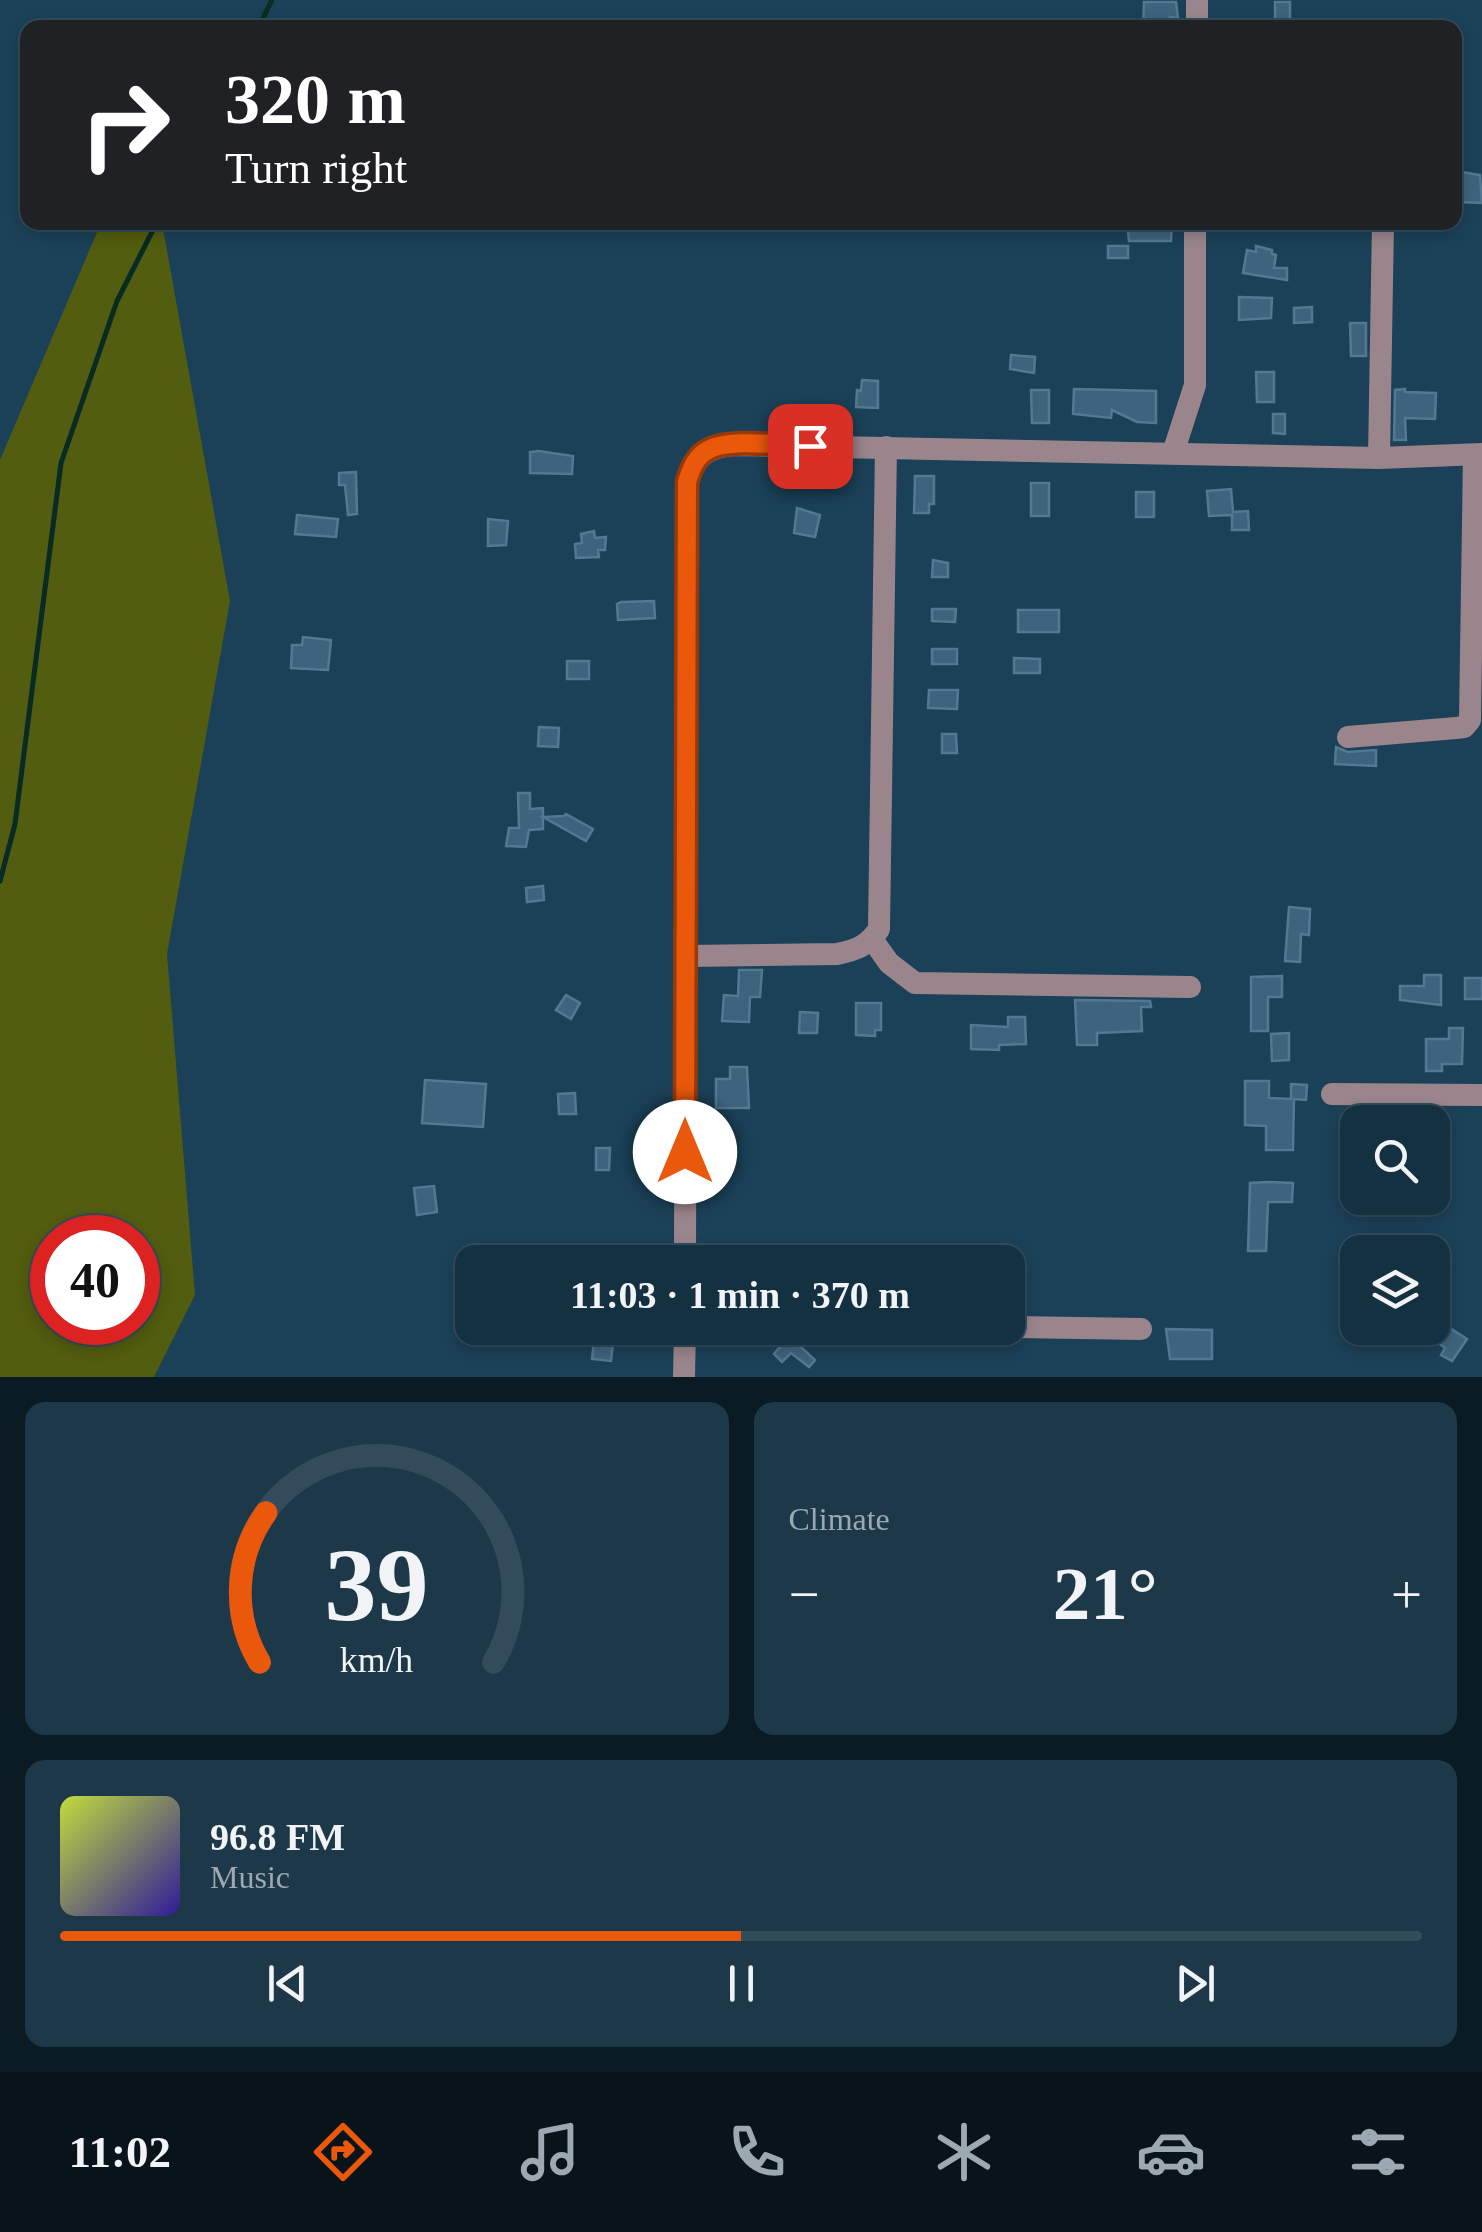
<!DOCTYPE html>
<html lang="en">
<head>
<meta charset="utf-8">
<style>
  body { margin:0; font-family:Georgia,serif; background:#1d3949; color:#f1f3f6; height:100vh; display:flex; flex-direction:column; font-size:38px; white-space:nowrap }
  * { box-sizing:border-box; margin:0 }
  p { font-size:32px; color:#9da9b2 }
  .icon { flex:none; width:55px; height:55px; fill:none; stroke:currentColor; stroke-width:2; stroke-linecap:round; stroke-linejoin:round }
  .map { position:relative; height:1377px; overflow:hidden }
  .sheet { display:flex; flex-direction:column; gap:25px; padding:25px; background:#0b1b24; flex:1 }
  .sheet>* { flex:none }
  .top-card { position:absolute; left:20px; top:20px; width:1442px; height:210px; border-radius:20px; box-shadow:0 5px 15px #0003,0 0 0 2px #334c5b; background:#202124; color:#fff; overflow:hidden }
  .buttons { position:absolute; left:1340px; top:1105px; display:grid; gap:20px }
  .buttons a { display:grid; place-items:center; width:110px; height:110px; border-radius:20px; background:#143142; box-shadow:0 5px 15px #0003,0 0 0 2px #334c5b; font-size:50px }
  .speed { position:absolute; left:30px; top:1215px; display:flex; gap:20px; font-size:50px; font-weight:700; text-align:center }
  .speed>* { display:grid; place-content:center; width:130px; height:130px; border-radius:50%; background:#143142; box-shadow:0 5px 15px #0003,0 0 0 2px #334c5b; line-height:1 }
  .speed .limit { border:15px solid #d22; background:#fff; color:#111 }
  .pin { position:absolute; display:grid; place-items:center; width:85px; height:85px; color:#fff; margin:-42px; border-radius:20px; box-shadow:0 5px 15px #0006 }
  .me { position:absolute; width:110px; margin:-55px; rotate:0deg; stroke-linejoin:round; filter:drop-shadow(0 0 8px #0008) }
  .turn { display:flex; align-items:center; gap:35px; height:210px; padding:0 40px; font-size:45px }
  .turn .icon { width:130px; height:130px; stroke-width:2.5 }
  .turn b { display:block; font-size:70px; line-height:85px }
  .big { font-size:75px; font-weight:800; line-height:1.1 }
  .sheet .widget { flex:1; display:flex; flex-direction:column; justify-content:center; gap:15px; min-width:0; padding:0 35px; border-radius:20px; background:#1d3949 }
  .sheet .dial { align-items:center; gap:0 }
  .dial svg { height:260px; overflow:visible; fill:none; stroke:#334c5b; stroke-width:7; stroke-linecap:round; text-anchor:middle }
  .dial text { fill:#f1f3f6; stroke:none }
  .song { display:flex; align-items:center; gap:30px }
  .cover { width:120px; height:120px; border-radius:15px; background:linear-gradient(135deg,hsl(70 70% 55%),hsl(250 70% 35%)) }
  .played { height:10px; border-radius:5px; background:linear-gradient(90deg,#ea580c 50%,#334c5b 50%) }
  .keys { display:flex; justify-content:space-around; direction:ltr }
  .heat { display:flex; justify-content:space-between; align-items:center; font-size:55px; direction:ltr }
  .sheet .tiles { flex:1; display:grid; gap:25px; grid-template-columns:1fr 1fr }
  .widget:last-child { grid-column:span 2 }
  .trip { position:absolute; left:455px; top:1245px; width:570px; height:100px; border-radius:20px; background:#143142; box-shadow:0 5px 15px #0003,0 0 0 2px #334c5b; font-weight:800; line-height:100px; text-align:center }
  .tab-bar { display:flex; height:160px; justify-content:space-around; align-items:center; background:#08141a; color:#9da9b2 }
  .tab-bar .icon { width:70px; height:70px }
  .tab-bar .active { color:#ea580c }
  .tab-bar b { font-size:45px; color:#f1f3f6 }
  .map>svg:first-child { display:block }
  .green { fill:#525d0f; fill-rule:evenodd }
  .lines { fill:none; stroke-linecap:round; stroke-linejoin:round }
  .stream { stroke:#082b24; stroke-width:5 }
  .building { fill:#3e647d; stroke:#527992; stroke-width:2.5 }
  .minor { stroke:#9a858c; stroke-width:22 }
  .route-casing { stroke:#983908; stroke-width:25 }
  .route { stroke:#ea580c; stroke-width:18 }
</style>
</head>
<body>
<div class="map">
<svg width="1482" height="1377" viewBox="0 0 1482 1377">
  <rect width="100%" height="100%" fill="#1b4158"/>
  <path class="green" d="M101,223H162L230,601L167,954L195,1295L154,1377H0V460ZM52,1238H138V1322H52Z"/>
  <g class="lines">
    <g class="stream">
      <path d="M258,28L272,0"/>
      <path d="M0,881L15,824L61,463L117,301L157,222"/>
    </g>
  </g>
  <g class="building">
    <path d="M1144,2H1176L1178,18L1170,17V28H1143Z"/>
    <rect x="1275" y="2" width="15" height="22"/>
    <path d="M1462,172L1480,175L1482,203L1458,202Z"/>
    <path d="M1127,222H1172L1171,241H1129Z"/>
    <rect x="1108" y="246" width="20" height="12"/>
    <path d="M1256,246L1272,250V254L1276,255L1274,268H1287V280L1243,273L1247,250L1256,252Z"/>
    <path d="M1239,297L1272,298L1271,318L1239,320Z"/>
    <path d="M1312,307V322L1294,323V308Z"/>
    <path d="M1350,323H1366V356H1351Z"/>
    <path d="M1011,355L1035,357L1034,373L1010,369Z"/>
    <path d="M1256,372H1274V402H1257Z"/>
    <path d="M862,380L878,381V408L856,407L857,390L861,391Z"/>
    <path d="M1074,389L1156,391V423L1137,422L1112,410L1111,418L1073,414Z"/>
    <path d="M1405,389V392L1436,393L1435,419L1405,418L1406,440H1394L1395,390Z"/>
    <path d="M1031,390H1049V423H1032Z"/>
    <path d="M820,410L822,429L797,431L795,412Z"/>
    <path d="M1273,414H1285V434L1273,433Z"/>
    <path d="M538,451L573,456L572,474L530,473V452Z"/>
    <path d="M356,472L357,514L348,515L345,485H339V473Z"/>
    <path d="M915,476H934V504H929V513H914Z"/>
    <rect x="1031" y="483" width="18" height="33"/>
    <path d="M1231,489L1233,512L1248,511L1249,530H1232V515L1209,516L1207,491Z"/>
    <rect x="1136" y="492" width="18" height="25"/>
    <path d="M797,508L820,515L815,537L794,533Z"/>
    <path d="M297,515L338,519L336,537L295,534Z"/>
    <path d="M488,519L508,521L506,545L488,546Z"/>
    <path d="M594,531L595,538L606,537L605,550H598L599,557L576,558L575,544L582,543L581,534Z"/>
    <path d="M933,560L948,563V577H932Z"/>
    <path d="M654,601L655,618L618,620L617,604L621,602Z"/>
    <path d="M932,609H956L955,622L932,621Z"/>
    <rect x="1018" y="610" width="41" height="22"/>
    <path d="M303,637L331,640L328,670L291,668L292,645H302Z"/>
    <rect x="932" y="649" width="25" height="15"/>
    <path d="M1014,658L1040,659V673H1014Z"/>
    <rect x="567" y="661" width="22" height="18"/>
    <path d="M929,690H958L957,709L928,708Z"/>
    <path d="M539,727L559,728L558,747L538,746Z"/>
    <path d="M942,734H956L957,753H942Z"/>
    <path d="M1336,747L1348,752L1376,750V766L1335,764Z"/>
    <path d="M518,793H530V809L543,808V829L529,830L526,847L506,846L509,828H519Z"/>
    <path d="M566,814L593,829L586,841L543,817L564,816Z"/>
    <path d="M543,886L544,900L527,902L526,888Z"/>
    <path d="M1289,907L1310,909L1309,935L1301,934L1300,962L1285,961Z"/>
    <path d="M739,970H762L760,997H750L749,1022L722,1021L724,995L738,996Z"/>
    <path d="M1424,975H1441V1005L1400,1000V986H1424Z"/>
    <path d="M1282,976V997H1268V1031H1251V977Z"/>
    <rect x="1465" y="978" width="17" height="21"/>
    <path d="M566,995L580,1003L571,1019L556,1010Z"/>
    <path d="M1075,1000L1150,1001L1151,1007H1141L1142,1031L1097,1033V1045H1077Z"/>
    <path d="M856,1003H881V1030H875V1036L856,1035Z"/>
    <path d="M800,1012L818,1013L817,1033H799Z"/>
    <path d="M1008,1017H1025L1026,1044L999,1045V1050L971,1049V1025L1008,1027Z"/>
    <path d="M1449,1028H1463L1462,1064H1442V1071H1426V1039H1449Z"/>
    <path d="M1289,1033V1060L1272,1061L1271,1034Z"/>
    <path d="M730,1067H747L749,1108H716V1079H730Z"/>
    <path d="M425,1080L486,1084L483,1127L422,1123Z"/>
    <path d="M1245,1081H1269V1098L1291,1099V1084L1307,1085L1306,1100L1294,1099L1293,1150H1266V1126L1245,1125Z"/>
    <path d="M575,1093L576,1114H559L558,1094Z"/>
    <path d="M596,1148H610L609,1170H596Z"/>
    <path d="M651,1170H663L664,1185L651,1186Z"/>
    <path d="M1267,1182L1293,1183L1292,1202H1268L1266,1251H1248L1250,1183Z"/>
    <path d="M434,1186L437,1212L417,1215L414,1188Z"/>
    <path d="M1447,1326L1467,1339L1452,1361L1441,1355L1445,1348L1437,1342Z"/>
    <path d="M1166,1329L1212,1330V1359H1170Z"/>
    <path d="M789,1336L815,1360L809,1367L791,1353L782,1362L774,1354Z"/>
    <path d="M594,1340L613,1343L611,1361L592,1359Z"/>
  </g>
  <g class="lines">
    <g class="minor">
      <path d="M1197,28V0"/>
      <path d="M1173,453L1195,385V222"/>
      <path d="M1379,458L1383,222"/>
      <path d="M1348,737L1456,728L1464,727L1470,720L1474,455"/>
      <path d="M872,939L889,963L915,983L1190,987"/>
      <path d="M685,956L837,954C856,950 868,946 879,929L886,447"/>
      <path d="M1332,1094L1482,1095"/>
      <path d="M685,1262L687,482C695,457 707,447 734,445L1379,458L1482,454"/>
      <path d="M1008,1327L1141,1329"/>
      <path d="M684,1377L685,1328"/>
    </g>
  </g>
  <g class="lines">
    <defs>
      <path id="route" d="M685,1152L687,482C691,469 696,455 710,449C731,438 785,446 810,446"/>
    </defs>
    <use href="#route" class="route-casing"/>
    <use href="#route" class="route"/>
  </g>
</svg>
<div class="buttons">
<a><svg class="icon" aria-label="search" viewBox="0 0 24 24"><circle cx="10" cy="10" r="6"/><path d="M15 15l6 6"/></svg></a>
<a><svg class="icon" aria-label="layers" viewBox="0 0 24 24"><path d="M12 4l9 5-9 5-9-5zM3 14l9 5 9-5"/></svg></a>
</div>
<div class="speed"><div class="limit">40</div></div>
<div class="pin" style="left:810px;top:446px;background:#d93025"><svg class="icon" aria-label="arrive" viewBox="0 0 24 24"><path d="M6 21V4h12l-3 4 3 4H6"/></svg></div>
<svg class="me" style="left:685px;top:1152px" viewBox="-20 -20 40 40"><circle r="19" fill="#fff"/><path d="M0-13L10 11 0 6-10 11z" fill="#ea580c"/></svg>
<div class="trip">11:03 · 1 min · 370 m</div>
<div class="top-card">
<div class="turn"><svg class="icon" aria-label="right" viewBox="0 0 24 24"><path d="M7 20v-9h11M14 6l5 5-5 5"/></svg><div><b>320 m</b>Turn right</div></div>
</div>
</div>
<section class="sheet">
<div class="tiles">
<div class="widget dial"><svg viewBox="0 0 100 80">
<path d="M14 69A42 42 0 1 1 86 69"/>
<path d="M14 69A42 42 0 0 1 16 23" stroke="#ea580c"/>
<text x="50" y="56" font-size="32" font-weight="700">39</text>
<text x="50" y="72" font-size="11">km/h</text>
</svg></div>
<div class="widget"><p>Climate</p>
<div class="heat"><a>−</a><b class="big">21°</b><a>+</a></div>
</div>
<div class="widget">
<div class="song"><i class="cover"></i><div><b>96.8 FM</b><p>Music</p></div></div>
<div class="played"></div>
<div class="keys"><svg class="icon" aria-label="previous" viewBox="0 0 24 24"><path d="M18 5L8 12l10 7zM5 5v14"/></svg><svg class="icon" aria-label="pause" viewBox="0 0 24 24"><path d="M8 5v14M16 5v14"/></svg><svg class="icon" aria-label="next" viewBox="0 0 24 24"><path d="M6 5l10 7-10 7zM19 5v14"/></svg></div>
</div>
</div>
</section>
<nav class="tab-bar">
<b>11:02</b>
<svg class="icon active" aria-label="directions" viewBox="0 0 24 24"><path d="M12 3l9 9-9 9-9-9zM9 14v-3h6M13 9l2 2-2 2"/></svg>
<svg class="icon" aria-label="music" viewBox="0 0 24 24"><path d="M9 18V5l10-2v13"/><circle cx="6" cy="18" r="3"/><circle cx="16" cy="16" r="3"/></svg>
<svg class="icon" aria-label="phone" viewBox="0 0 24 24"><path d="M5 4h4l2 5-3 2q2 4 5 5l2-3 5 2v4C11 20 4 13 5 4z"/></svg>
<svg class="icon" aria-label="climate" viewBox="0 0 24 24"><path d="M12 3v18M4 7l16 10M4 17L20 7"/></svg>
<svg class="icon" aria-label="car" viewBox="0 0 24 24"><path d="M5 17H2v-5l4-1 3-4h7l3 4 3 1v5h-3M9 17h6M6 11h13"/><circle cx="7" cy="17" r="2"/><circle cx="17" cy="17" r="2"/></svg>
<svg class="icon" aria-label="filters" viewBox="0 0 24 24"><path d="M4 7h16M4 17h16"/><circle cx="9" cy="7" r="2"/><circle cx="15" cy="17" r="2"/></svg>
</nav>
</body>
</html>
